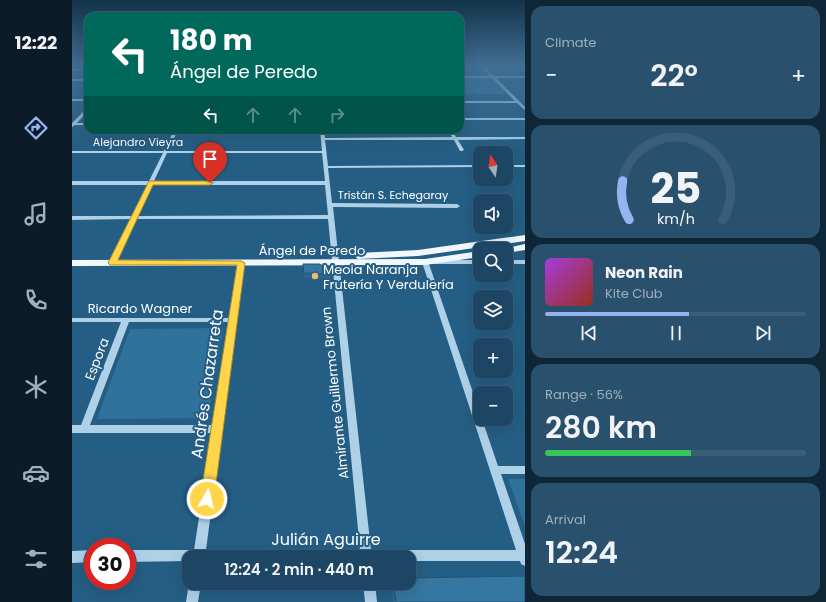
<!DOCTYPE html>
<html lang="en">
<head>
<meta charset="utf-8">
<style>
  body { margin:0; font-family:Poppins,sans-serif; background:#29506c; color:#f1f3f6; height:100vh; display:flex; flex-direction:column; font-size:15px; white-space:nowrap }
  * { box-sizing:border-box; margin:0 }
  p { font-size:13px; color:#a0b1be }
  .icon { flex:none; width:22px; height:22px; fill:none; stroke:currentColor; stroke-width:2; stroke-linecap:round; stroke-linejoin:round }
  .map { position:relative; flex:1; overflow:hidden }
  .drawer { display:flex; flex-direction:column; gap:6px; padding:6px; background:#0f2636; width:301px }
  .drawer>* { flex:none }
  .top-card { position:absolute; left:12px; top:12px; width:380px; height:122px; border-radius:12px; box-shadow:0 4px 16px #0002,0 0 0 1px #3a5e78; background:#00695c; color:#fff; overflow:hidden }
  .needle { width:26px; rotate:347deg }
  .fabs { position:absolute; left:401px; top:146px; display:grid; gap:8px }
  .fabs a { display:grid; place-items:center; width:40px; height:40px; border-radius:8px; background:#1c4663; box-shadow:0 4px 16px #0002,0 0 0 1px #3a5e78; font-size:20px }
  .speed { position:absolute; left:12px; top:538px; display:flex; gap:8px; font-size:20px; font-weight:700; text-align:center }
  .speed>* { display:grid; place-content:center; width:52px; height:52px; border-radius:50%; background:#1c4663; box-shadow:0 4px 16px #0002,0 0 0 1px #3a5e78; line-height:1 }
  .speed .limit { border:6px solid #d22; background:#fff; color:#111 }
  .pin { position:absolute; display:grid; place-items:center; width:34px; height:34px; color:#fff; margin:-41px -17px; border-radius:50% 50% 50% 0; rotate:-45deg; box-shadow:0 0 4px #0007 }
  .pin .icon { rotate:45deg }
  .me { position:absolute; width:44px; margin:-22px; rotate:8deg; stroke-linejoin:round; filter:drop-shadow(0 0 3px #0008) }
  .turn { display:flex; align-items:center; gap:14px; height:84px; padding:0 20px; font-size:18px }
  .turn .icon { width:52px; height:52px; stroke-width:2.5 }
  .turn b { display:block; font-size:28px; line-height:34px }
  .lanes { display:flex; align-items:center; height:38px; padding:0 20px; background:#0003; justify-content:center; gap:20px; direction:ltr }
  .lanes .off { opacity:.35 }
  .big { font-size:30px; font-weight:600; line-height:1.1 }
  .drawer .card { flex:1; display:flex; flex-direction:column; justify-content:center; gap:6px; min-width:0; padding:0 14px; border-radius:12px; background:#29506c }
  .drawer .dial { align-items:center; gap:0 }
  .dial svg { height:104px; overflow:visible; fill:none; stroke:#3a5e78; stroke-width:7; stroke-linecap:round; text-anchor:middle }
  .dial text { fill:#f1f3f6; stroke:none }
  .song { display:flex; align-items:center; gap:12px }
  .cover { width:48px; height:48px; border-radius:6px; background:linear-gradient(135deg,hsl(280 70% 55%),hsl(10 70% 35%)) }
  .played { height:4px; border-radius:2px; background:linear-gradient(90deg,#95b2f1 55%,#3a5e78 55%) }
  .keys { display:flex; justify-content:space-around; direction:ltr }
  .heat { display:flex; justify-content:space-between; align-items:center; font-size:22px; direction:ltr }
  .charge { height:6px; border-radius:3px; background:linear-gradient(90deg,#34c759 56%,#3a5e78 0) }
  .trip { position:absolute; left:110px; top:550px; width:234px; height:40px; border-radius:12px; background:#1c4663; box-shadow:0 4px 16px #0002,0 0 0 1px #3a5e78; font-weight:600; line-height:40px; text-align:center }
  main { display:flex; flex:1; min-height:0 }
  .tabs { display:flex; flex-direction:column; width:72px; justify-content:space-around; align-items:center; background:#0b1c28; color:#a0b1be }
  .tabs .icon { width:28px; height:28px }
  .tabs .on { color:#95b2f1 }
  .tabs b { font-size:18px; color:#f1f3f6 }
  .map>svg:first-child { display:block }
  .green { fill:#2f729c }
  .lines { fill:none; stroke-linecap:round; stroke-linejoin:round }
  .minor { fill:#aed1e8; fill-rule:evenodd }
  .major { fill:#f0f8fe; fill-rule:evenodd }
  .wall { fill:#2e668a }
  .building { fill:#3577a1; stroke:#255371 }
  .route { fill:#ffd54a; stroke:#a68a30 }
  .poi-dot { fill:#f2b872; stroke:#255e84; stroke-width:1.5 }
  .labels { text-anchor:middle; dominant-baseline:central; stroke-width:4; stroke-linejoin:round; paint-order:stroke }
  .far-street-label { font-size:11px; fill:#fff; stroke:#255e84 }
  .street-label { font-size:13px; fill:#fff; stroke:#255e84 }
  .poi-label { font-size:13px; fill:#fff; stroke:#255e84; text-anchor:start }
  .near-street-label { font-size:16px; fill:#fff; stroke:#255e84 }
</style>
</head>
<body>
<main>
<nav class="tabs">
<b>12:22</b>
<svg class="icon on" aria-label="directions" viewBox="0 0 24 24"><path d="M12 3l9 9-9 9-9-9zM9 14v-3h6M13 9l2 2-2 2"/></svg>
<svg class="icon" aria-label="music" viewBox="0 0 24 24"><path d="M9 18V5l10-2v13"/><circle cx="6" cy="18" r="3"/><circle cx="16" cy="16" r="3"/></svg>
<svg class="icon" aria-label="phone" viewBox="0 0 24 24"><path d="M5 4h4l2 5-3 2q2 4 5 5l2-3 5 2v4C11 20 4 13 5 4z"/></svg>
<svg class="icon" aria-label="climate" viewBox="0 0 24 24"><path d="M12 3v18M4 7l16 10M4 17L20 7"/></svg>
<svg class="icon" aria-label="car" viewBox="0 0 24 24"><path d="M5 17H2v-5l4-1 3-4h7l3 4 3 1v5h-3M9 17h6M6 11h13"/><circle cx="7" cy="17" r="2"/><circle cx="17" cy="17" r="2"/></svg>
<svg class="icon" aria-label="filters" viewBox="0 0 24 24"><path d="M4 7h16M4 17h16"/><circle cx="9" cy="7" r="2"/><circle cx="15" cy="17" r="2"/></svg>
</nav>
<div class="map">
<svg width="453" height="602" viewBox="0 0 453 602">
  <rect width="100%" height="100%" fill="#255e84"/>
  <g class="green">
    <path d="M388,78H420L435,94H388Z"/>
    <path d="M151,328L136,418L25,419L58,329Z"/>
    <path d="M436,479H453V526Z"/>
  </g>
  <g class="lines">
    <g class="minor">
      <path d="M388,65H453V66H412L422,76H453V78H424L453,107V110L445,103H388V101H443L420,78H388V76H418L408,66H388Z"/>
      <rect x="0" y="69" width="16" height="2"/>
      <rect x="0" y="79" width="16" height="2"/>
      <rect x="0" y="99" width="16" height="2"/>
      <path d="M15,108H16V111L5,123H16V125H3L0,127V123Z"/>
      <rect x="388" y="118" width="65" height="2"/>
      <path d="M102,130H106L96,151H250L248,130H252L253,138L380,137L376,130H380L384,137H453V139L386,140L392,150L390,151H388L382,140H253L256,166L408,165V167L256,168L260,203L385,204L388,206L385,208L261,207L299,550H444L350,262L353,260H408V264H357L408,413V419H410L426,466H453V474H429L453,544V566L449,564L448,561H337V557H117V561L55,562V550H122L140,433H0V425H9L49,322H0V318H158L166,263L169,261L172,263L134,550H288L256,219H64L44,263L41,265L38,263L59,219L0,220V216H60L76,185H0V181H77L91,153H0V151H92ZM95,153H250L253,181H82ZM81,185H253L256,215L66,216ZM57,322H157L141,425H18Z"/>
      <rect x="434" y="165" width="19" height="2"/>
      <rect x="434" y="260" width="19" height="4"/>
      <path d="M21,550V562L0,563V551Z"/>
      <path d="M117,583H129L126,602H114Z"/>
      <path d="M291,583H303L305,602H293Z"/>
    </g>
    <g class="major">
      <path d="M453,235V241L346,256L286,259L282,256L286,253L346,250Z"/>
      <path d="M453,244V250L434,253V249H430Z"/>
      <path d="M408,251V257L353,265L0,266V260L353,259Z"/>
    </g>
  </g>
  <g class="wall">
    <path d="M231,264L260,274L259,279L232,278Z"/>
    <path d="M320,583H337L453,602H321L319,586Z"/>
  </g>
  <g class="building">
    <path d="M231,264H248L260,274L232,273Z"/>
    <path d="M453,576V602H324L321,583H337V578Z"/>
  </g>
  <linearGradient id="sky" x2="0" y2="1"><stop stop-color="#143449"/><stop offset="0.44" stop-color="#406e94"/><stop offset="1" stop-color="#406e94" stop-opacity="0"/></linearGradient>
  <rect width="453" height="149" fill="url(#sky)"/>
  <path class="route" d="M77,181H138L141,183L138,185H81L46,260L169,261L173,263L142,499L140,504L135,505L130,504L128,499L165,265H38L36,263Z"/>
  <circle class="poi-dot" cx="243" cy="276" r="4"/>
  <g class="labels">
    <g class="far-street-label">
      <text x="66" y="142">Alejandro Vieyra</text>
      <text x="321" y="195">Tristán S. Echegaray</text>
    </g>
    <g class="street-label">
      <text x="240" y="250">Ángel de Peredo</text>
      <text x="68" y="308">Ricardo Wagner</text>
      <text transform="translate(25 359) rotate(-69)">Espora</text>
      <text transform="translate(263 393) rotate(-96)">Almirante Guillermo Brown</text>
    </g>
    <g class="poi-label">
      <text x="251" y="269">Meoia Naranja<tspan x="251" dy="15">Frutería Y Verdulería</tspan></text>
    </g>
    <g class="near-street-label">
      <text transform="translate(135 384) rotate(-82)">Andrés Chazarreta</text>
      <text x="254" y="539">Julián Aguirre</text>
    </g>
  </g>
</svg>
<div class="fabs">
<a><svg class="needle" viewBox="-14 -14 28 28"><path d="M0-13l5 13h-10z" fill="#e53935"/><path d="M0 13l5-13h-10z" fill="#a0b1be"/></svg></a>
<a><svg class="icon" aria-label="sound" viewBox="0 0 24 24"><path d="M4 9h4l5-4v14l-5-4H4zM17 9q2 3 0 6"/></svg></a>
<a><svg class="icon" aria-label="search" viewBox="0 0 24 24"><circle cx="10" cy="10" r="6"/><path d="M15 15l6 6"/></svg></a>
<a><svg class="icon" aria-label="layers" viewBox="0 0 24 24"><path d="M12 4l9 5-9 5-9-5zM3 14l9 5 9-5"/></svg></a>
<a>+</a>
<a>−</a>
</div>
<div class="speed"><div class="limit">30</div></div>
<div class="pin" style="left:138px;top:183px;background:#d93025"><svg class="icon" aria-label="arrive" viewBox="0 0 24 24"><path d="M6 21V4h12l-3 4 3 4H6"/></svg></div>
<svg class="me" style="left:135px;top:499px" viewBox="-20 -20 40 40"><circle r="17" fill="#ffd54a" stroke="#fff" stroke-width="3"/><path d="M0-11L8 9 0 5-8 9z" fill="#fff"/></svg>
<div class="trip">12:24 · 2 min · 440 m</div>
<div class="top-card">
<div class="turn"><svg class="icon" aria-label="left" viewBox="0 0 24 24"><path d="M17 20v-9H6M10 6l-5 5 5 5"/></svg><div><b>180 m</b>Ángel de Peredo</div></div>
<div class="lanes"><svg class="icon" aria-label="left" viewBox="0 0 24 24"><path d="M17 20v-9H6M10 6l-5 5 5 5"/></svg><svg class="icon off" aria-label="ahead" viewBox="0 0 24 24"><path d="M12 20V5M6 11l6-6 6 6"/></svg><svg class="icon off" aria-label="ahead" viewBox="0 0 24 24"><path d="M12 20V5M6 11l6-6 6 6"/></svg><svg class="icon off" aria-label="right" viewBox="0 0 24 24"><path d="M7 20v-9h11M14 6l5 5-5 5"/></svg></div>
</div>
</div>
<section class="drawer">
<div class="card"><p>Climate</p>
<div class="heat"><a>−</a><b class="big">22°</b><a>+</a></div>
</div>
<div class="card dial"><svg viewBox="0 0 100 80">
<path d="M14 69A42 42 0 1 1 86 69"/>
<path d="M14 69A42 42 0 0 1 9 39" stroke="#95b2f1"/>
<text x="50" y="56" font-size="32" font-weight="700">25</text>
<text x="50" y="72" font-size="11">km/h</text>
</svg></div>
<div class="card">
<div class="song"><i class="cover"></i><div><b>Neon Rain</b><p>Kite Club</p></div></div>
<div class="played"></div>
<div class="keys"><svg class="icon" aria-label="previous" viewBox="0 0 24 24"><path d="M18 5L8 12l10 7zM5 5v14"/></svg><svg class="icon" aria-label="pause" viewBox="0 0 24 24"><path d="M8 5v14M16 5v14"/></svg><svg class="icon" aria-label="next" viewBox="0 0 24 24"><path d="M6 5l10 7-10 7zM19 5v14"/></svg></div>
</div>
<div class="card"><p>Range · 56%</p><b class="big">280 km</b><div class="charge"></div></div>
<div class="card"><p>Arrival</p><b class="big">12:24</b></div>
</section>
</main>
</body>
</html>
